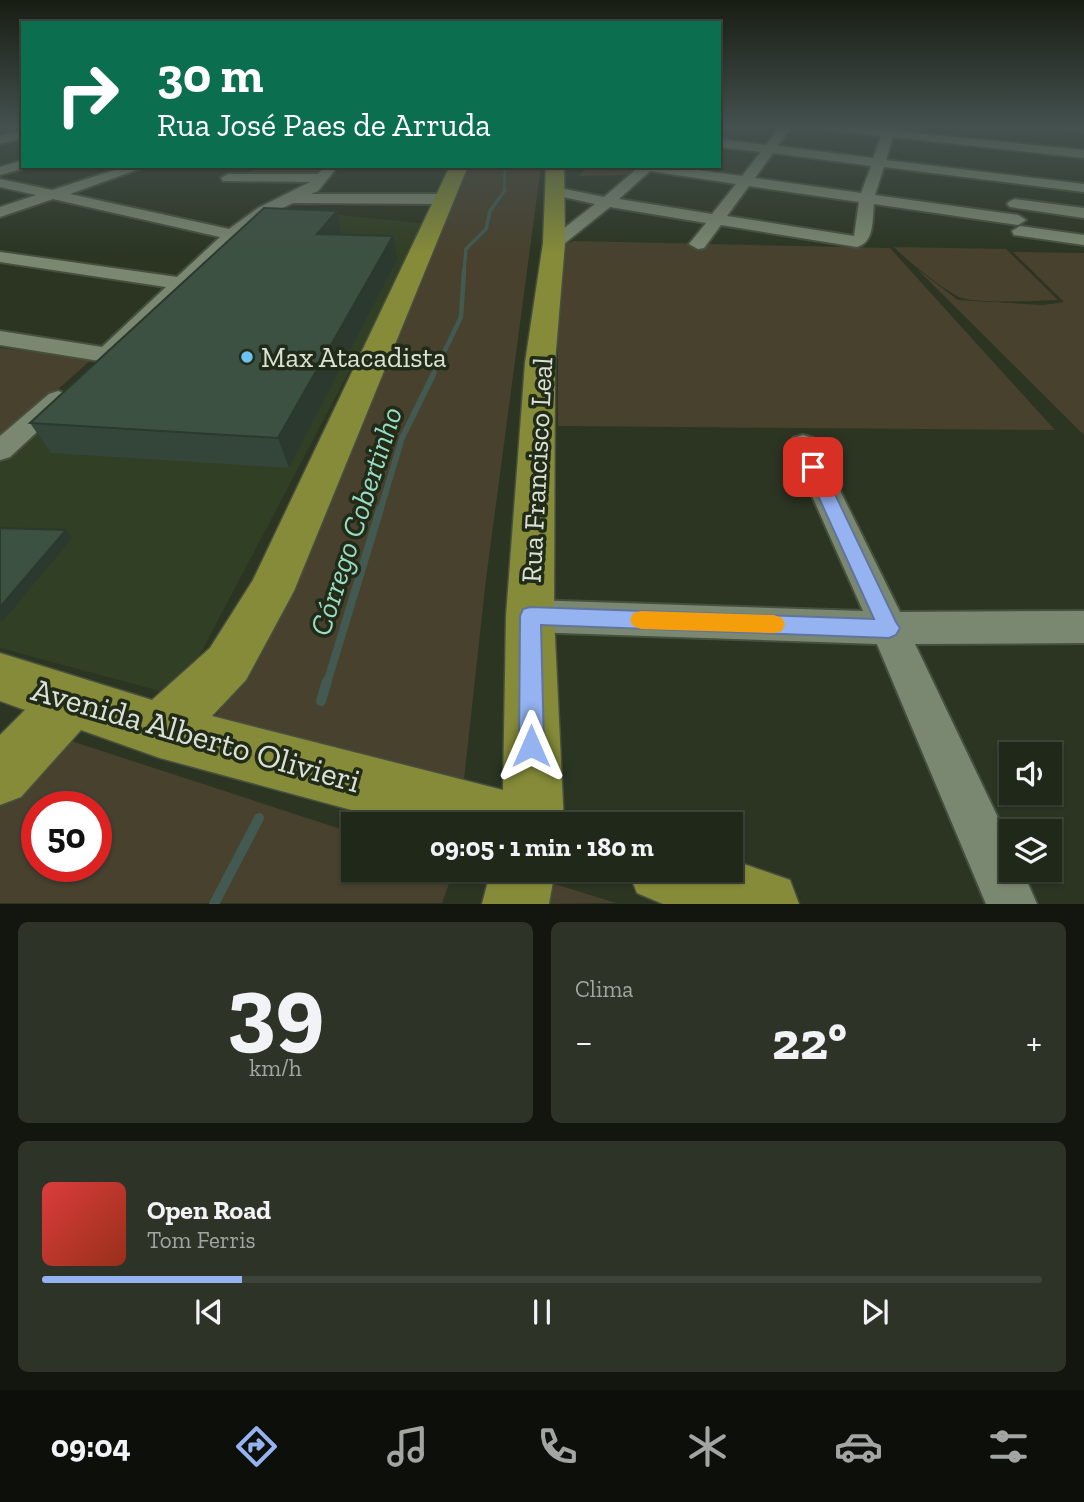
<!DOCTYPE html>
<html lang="pt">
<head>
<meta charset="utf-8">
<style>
  body { margin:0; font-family:"Zilla Slab",serif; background:#2d3427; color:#f1f3f6; height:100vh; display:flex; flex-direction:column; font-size:26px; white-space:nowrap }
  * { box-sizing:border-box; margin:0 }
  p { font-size:23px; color:#a2a6a2 }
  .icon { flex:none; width:38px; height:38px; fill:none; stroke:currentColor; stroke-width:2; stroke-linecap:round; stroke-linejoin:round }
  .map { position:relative; height:904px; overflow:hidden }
  .drawer { display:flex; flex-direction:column; gap:18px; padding:18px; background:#12160e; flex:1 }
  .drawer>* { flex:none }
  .hud { position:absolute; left:21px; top:21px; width:700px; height:147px; border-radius:0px; box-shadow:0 2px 5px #0004,0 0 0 2px #3d4439; background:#0b6e4f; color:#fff; overflow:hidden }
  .tools { position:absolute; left:999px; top:742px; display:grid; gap:14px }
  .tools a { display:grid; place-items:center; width:63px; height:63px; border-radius:0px; background:#20281a; box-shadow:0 2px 5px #0004,0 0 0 2px #3d4439; font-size:35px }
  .speed { position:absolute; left:21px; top:791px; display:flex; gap:14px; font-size:35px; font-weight:700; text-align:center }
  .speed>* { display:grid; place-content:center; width:91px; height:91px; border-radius:50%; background:#20281a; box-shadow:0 2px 5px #0004,0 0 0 2px #3d4439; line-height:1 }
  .speed .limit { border:10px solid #d22; background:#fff; color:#111 }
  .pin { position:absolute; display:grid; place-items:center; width:60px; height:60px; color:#fff; margin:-30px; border-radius:14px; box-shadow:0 4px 10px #0006 }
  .me { position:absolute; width:77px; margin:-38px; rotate:0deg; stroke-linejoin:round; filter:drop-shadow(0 0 5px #0008) }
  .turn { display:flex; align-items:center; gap:24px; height:147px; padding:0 21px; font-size:32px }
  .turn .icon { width:91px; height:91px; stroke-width:2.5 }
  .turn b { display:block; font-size:49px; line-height:60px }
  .big { font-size:52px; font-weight:700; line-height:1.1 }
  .drawer .tile { flex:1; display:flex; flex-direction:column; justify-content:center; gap:10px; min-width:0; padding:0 24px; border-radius:10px; background:#2d3427 }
  .drawer .dial { align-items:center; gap:0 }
  .dial b { font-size:91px; line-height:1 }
  .song { display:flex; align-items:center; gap:21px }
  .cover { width:84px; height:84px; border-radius:10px; background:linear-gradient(135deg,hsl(0 70% 55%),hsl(10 70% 35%)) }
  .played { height:7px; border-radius:4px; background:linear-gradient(90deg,#95b2f1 20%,#3d4439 20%) }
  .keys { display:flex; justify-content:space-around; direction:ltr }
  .heat { display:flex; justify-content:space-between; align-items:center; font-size:38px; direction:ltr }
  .drawer .tiles { flex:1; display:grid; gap:18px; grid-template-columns:1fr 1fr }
  .tile:last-child { grid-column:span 2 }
  .trip { position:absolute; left:341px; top:812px; width:402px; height:70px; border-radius:0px; background:#20281a; box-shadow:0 2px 5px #0004,0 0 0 2px #3d4439; font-weight:700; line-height:70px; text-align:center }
  .dock { display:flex; height:112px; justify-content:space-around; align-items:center; background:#0d100a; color:#a2a6a2 }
  .dock .icon { width:49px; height:49px }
  .dock .current { color:#95b2f1 }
  .dock b { font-size:32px; color:#f1f3f6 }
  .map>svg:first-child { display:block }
  .built { fill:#313f25 }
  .green { fill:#48412e; fill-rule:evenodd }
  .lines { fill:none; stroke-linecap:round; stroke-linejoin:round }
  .stream-far5 { stroke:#425a51; stroke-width:2.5 }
  .stream-far4 { stroke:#425a51; stroke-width:3.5 }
  .stream-far3 { stroke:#425a51; stroke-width:4.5 }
  .stream-far2 { stroke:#425a51; stroke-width:6 }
  .stream-far1 { stroke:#425a51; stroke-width:8 }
  .stream { stroke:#425a51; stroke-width:10 }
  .minor-casing { stroke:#47503f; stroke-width:4 }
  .major-casing { stroke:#47503f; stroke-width:3 }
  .minor { fill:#7b8871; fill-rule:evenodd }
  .major { fill:#858b39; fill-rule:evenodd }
  .wall { fill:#344639 }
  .shaded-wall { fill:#2b392e }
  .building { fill:#3d5142; stroke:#2b392e; stroke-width:2 }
  .route { fill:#95b2f1; stroke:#61749d; stroke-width:2 }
  .slow { fill:#f59e0b }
  .poi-dot { fill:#6cc3f2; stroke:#212b18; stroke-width:2.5 }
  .labels { text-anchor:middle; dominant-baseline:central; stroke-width:7; stroke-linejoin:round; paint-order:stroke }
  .poi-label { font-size:28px; fill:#dbe2d5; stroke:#212b18; text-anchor:start }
  .street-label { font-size:28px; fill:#dbe2d5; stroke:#212b18 }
  .water-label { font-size:30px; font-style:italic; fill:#99dcc6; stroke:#212b18 }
  .near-street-label { font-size:33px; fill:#dbe2d5; stroke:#212b18 }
</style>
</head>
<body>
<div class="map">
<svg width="1084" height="904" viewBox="0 0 1084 904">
  <rect width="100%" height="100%" fill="#2b3522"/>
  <path class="built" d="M274,208L427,224L178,696L0,648V459Z"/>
  <g class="green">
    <path d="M264,166H327L320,176L237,177Z"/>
    <path d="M468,166H541L486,579L463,789L262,737L216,716L245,671L319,523Z"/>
    <path d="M587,166H642L633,175L579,176Z"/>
    <path d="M574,241L890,248L1055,430L558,426V247Z"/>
    <path d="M894,247L1006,249L1058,300C1039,301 973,304 959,297C944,290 905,259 894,247Z"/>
    <path d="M1013,252L1084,253V435L916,268L958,300L1043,305L1064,302Z"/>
    <path d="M0,348L92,359L0,441Z"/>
    <path d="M56,736L353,833L354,870H454L442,903H0V797ZM37,807H96V866H37Z"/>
    <path d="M542,880L616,903L536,904Z"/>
  </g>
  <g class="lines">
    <path class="stream-far5" d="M504,191L505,166"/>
    <path class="stream-far4" d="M464,272L466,249L486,229L490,211L505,190"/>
    <path class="stream-far3" d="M432,377L461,317L464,271"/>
    <path class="stream-far2" d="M380,511L402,438L433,375"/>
    <path class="stream-far1" d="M327,683L380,509"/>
    <g class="stream">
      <path d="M321,701L327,681"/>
      <path d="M214,904L259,818"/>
    </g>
    <defs>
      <g id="minor">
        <path d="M780,127H791L778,146L873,158L881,136L828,130L823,127H896L895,131L1084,150V158L893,137L886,160L1084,184V192L884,167L875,195L1018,215L1026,220L1018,225L874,204C872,219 875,242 857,247L721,225L704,248L698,249L689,244L706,223L610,207L560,247L554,248L545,243L595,204L550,194L548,191L550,188L555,187L604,197L640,166H670L742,176L761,152L719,147V139L766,145ZM773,153L871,166L861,193L755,178ZM650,171L736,184L712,214L619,199ZM749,186L859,202L854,236L727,216Z"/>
        <path d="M1058,127H1084V132Z"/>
        <path d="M23,131V138L0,144V136Z"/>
        <path d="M23,160V166L28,167L0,175V167Z"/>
        <path d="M127,166H147L70,194L229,229L258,208L310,182L223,181L221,178L228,174H318L325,166H338L318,191L311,194H446L454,199L446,204L293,203L270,214L238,239L114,360L106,362L0,345V331L102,347L166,287L0,262V252L177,277L220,237L53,199L0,217V207L36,195L0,187V179L52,190Z"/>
        <path d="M1015,199L1084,208V218L1010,207L1007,204L1010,201Z"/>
        <path d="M1020,226L1084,235V245L1014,235L1012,231Z"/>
        <path d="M58,391L67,394L71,399L67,404L10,457L0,460V436L49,394Z"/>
        <path d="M803,435L813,438L817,444L900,612L1084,611V643L915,644L1012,847V870H1022L1037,904H986L877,644L530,632L517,627L512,616L517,605L530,600L863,611L789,444L793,438Z"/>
      </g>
      <g id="major">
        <path d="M450,166H468L294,591L246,680L212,716L503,790L506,616L525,363L543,243L546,166H564L565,243L555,363L554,616L564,824H403L160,758L81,730L21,797L0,805V735L25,710L0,701V653L152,700L210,648L253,580Z"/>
        <path d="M732,860L790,880L799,904H663L637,893L628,870H732Z"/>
        <path d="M491,870H555L549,904H482Z"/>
      </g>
    </defs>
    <use href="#minor" class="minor-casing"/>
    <use href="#major" class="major-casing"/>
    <use href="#minor" class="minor"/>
    <use href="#major" class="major"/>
  </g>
  <path class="wall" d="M337,211L341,234L397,260L289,468L51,453L30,423Z"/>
  <g class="shaded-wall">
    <path d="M337,211L341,234H317Z"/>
    <path d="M393,236L397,260L289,468L278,438Z"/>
    <path d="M66,530L72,538L2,622L0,620V607Z"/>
  </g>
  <g class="building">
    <path d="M264,208L337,211L317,234L393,236L278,438L30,423Z"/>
    <path d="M0,528L66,530L0,607Z"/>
  </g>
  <linearGradient id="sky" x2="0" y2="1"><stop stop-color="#181d13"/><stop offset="0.5" stop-color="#44514f"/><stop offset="1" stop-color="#44514f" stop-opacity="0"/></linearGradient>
  <rect width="1084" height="254" fill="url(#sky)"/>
  <path class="route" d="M813,461L822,467L896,622L900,628L896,635L889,638L541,625L544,746L540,755L531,758L523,755L519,746L520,616L523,609L530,607L874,619L805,467Z"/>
  <path class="slow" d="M641,611L774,615L782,618L785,624L782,631L774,633L641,629L633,626L630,620L633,613Z"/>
  <circle class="poi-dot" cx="247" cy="357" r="7"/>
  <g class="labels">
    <g class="poi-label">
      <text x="261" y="357">Max Atacadista</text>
    </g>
    <g class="street-label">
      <text transform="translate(537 470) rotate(-87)">Rua Francisco Leal</text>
    </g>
    <g class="water-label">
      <text transform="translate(356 521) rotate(-72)">Córrego Cobertinho</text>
    </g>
    <g class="near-street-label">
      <text transform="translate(196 735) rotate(16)">Avenida Alberto Olivieri</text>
    </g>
  </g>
</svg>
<div class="tools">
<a><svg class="icon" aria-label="sound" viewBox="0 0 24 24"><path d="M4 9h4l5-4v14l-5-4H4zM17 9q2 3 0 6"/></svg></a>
<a><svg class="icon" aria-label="layers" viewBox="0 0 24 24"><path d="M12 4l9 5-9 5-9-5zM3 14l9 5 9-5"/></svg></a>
</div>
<div class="speed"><div class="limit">50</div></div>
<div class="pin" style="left:813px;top:467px;background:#d93025"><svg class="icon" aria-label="arrive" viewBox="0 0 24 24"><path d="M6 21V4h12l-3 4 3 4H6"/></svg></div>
<svg class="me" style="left:531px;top:746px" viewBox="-20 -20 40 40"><path d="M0-17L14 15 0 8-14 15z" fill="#95b2f1" stroke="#fff" stroke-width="4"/></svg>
<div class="trip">09:05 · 1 min · 180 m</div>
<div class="hud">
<div class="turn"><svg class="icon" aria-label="right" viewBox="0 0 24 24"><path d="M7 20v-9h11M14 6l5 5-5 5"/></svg><div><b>30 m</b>Rua José Paes de Arruda</div></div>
</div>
</div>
<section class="drawer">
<div class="tiles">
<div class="tile dial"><b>39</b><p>km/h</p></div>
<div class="tile"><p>Clima</p>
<div class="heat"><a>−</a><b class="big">22°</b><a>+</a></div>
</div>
<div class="tile">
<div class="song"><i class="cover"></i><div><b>Open Road</b><p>Tom Ferris</p></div></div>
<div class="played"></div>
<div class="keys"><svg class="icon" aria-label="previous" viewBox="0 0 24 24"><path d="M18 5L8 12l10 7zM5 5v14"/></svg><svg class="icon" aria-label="pause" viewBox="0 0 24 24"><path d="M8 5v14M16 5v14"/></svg><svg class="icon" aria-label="next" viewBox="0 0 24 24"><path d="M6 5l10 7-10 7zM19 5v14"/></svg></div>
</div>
</div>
</section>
<nav class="dock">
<b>09:04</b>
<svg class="icon current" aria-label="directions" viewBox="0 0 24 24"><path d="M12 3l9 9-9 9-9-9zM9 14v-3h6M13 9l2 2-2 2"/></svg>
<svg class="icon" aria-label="music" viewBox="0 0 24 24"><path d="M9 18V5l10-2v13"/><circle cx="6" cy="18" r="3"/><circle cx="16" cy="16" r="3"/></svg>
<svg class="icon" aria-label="phone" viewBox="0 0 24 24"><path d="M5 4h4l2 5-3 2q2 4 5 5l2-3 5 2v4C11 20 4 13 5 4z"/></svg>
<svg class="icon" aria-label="climate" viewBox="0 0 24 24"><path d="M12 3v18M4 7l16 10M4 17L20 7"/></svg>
<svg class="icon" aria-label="car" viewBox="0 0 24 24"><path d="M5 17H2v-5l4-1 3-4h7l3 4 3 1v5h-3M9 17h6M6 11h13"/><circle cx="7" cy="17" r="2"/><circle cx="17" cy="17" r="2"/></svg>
<svg class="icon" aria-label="filters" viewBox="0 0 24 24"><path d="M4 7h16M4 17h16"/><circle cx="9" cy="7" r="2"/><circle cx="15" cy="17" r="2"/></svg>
</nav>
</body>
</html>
